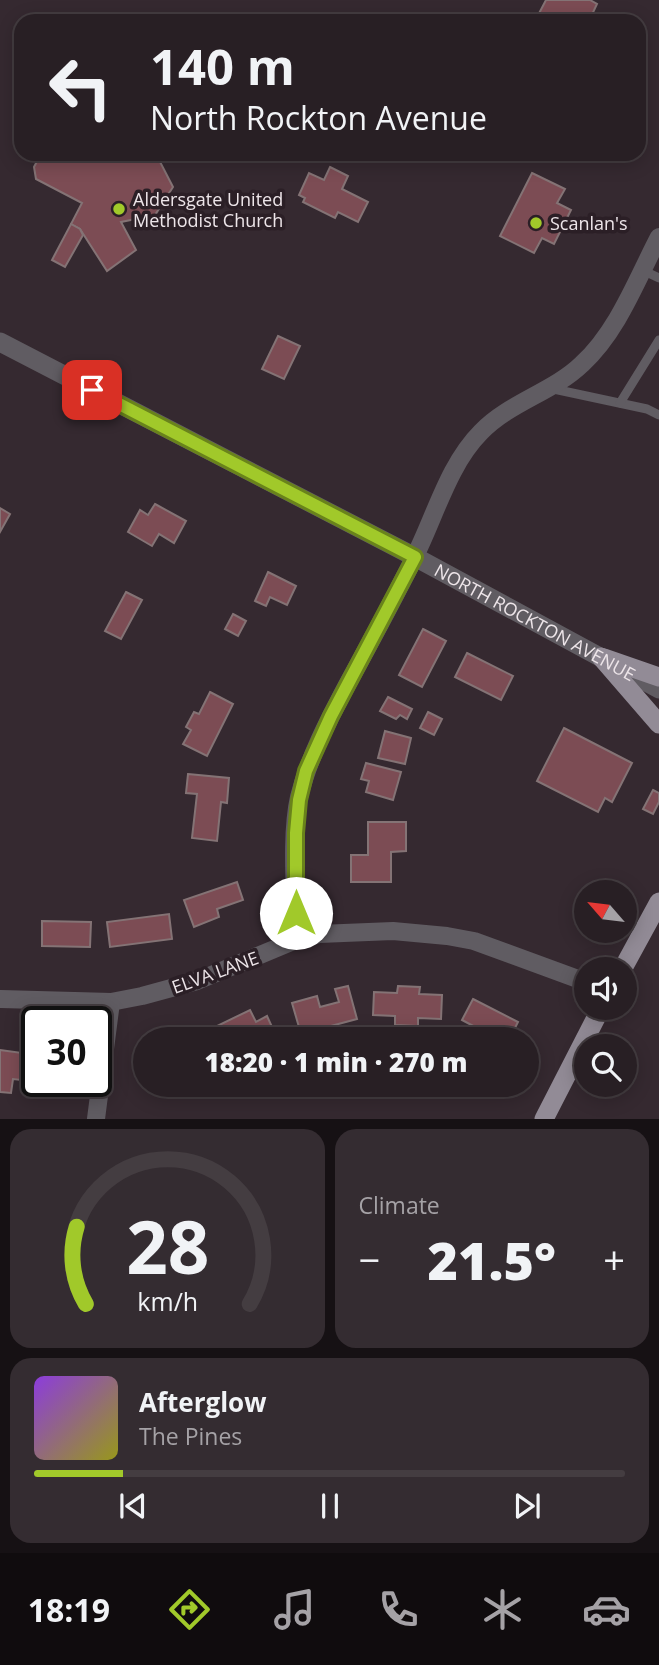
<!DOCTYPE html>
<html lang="en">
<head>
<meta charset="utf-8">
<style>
  body { margin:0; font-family:"Open Sans",sans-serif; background:#342c31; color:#f1f3f6; height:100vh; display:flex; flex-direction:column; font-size:26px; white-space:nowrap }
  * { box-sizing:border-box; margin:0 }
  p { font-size:23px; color:#a5a2a6 }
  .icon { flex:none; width:38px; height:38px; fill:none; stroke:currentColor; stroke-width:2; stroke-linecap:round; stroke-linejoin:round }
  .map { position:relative; height:1119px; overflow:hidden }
  .panel { display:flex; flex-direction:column; gap:10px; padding:10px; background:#161114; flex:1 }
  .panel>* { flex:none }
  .banner { position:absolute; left:14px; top:14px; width:632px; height:147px; border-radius:21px; box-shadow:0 4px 18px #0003,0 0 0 2px #443d41; background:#281f24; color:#f1f3f6; overflow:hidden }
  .needle { width:46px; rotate:298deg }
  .fabs { position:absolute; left:574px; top:880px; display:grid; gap:14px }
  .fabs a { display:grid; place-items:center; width:63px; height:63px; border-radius:50%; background:#281f24; box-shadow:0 4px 18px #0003,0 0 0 2px #443d41; font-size:35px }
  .speed { position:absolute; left:21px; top:1006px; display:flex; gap:14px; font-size:35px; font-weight:700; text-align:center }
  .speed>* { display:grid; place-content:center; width:91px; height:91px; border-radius:50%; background:#281f24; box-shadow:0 4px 18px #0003,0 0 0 2px #443d41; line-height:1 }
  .speed .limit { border:4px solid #111; border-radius:10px; background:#fff; color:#111 }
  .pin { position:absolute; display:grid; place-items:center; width:60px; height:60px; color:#fff; margin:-30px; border-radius:14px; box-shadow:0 4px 10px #0006 }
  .me { position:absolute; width:77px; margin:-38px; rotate:0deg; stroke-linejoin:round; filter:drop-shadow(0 0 5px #0008) }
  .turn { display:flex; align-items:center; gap:24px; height:147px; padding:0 21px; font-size:32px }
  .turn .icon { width:91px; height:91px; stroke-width:2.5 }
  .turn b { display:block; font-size:49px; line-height:60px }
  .big { font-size:52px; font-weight:800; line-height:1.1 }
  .panel .tile { flex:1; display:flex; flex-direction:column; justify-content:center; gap:10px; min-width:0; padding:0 24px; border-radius:21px; background:#342c31 }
  .panel .dial { align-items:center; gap:0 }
  .dial svg { height:182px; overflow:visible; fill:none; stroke:#443d41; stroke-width:7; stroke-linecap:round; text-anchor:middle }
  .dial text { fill:#f1f3f6; stroke:none }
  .song { display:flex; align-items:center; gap:21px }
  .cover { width:84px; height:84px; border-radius:10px; background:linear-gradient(135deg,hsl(270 70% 55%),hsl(60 70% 35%)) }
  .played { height:7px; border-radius:4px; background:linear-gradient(90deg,#a1c92a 15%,#443d41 15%) }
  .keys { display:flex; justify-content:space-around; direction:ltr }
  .heat { display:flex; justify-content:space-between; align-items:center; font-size:38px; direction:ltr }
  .panel .tiles { flex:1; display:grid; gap:10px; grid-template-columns:1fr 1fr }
  .tile:last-child { grid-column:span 2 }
  .trip { position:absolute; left:133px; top:1027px; width:406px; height:70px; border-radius:35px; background:#281f24; box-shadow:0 4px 18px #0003,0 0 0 2px #443d41; font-weight:800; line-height:70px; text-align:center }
  .dock { display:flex; height:112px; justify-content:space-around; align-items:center; background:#100c0e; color:#a5a2a6 }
  .dock .icon { width:49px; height:49px }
  .dock .on { color:#a1c92a }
  .dock b { font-size:32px; color:#f1f3f6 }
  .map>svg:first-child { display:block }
  .building { fill:#7c4c54; stroke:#847375; stroke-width:2 }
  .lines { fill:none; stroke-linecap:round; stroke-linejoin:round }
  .service { stroke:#605c62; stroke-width:9 }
  .minor { stroke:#605c62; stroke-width:18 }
  .tertiary { stroke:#605c62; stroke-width:19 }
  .primary { stroke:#928b96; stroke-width:19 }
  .route-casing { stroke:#69831b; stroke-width:18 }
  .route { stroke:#a1c92a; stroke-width:12 }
  .poi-dot { fill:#a1c92a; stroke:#2b1f26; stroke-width:2.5 }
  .labels { text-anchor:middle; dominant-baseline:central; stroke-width:7; stroke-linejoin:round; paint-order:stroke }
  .poi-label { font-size:18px; fill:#ede5e9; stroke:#2b1f26; text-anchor:start }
  .street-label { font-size:18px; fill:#ede5e9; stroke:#2b1f26 }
</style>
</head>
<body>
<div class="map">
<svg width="659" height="1119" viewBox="0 0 659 1119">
  <rect width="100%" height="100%" fill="#352930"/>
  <g class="building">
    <path d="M546,0H590L597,4L589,21H535Z"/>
    <path d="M41,154H156L173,187L155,215L121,222L136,250L107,271L80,229L71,224L82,203L36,179L34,167Z"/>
    <path d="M330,167L348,176L342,189L368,202L358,222L338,212L335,218L303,202L305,198L299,195L309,173L324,180Z"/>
    <path d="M532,173L565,189L557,203L571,210L554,244L542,238L534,253L500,236Z"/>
    <path d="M71,224L80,229L83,235L65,267L52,260Z"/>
    <path d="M278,336L300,346L284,379L262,369Z"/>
    <path d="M155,504L186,521L174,543L159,534L152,546L128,532L140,510L148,515Z"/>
    <path d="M0,508L10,514L0,532Z"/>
    <path d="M268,572L296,586L287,605L270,597L266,606L255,601Z"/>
    <path d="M126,592L142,600L121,639L105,631Z"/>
    <path d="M233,614L246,621L238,636L225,629Z"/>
    <path d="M423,629L446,641L422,687L399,675Z"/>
    <path d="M467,653L513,676L501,700L455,677Z"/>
    <path d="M210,692L233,704L207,756L183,744L191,730L186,727L194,712L199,714Z"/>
    <path d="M388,697L412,709L407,719L400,715L396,719L380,711Z"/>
    <path d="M428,712L442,719L434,735L420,728Z"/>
    <path d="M564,728L632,763L612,802L605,798L598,812L537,781Z"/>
    <path d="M385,731L411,738L405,764L378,758Z"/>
    <path d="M366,763L401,772L393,800L366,792L369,781L361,779Z"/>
    <path d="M188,774L229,778L227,803L221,802L217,841L192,838L197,794L186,793Z"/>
    <path d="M653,790L659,793V802L653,814L643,809Z"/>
    <path d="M368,822H406V851L391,852V882H351V855H368Z"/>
    <path d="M237,882L243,900L217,909L219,917L194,927L184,900Z"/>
    <path d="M169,914L172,939L110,947L107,922Z"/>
    <path d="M42,921L91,922L90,947L42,946Z"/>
    <path d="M348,986L357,1019L301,1034L292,1003L317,996L320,1007L339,1002L335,989Z"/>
    <path d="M398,986L420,987L419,994L442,995L441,1019L418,1018V1026L395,1025V1016L373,1015L374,992L397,993Z"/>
    <path d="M473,999L518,1022L509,1040H474L479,1029L462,1020Z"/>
    <path d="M250,1010L256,1022L267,1016L278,1040H218L213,1028Z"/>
    <path d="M0,1050L37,1055V1082H40L13,1079L11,1093L0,1092Z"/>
  </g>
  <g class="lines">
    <g class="service">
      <path d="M642,270L659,278"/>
      <path d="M549,388L647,409L659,415"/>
      <path d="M620,403L659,340"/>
    </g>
    <g class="minor">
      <path d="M296,940C296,898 290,837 299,797C309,757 328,721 347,685C370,643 393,601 414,558C435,517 448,465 481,432C510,402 553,392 582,364C618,331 637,279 659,237"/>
      <path d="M1,999L111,1002L142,996L197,981L296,940L319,934L393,931L447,936L474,941L586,982"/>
      <path d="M96,1119L111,1002"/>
    </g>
    <path class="tertiary" id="s1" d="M0,342L415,557L659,689"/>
    <g class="primary">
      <path d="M601,657L659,724"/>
      <path d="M604,658L659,677"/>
      <path d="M622,970L659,902"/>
      <path d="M544,1119L601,1008"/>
    </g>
  </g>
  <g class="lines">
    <defs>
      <path id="route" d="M92,390L415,557L331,716L306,771L299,800L296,833V913"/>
    </defs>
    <use href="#route" class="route-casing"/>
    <use href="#route" class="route"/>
  </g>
  <g class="poi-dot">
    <circle cx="119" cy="209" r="7"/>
    <circle cx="536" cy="223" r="7"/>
  </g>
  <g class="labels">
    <g class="poi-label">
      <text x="133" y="199">Aldersgate United<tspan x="133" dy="21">Methodist Church</tspan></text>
      <text x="550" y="223">Scanlan's</text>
    </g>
    <g class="street-label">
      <text stroke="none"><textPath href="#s1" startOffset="604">NORTH ROCKTON AVENUE</textPath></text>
      <text transform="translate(215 972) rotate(-20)">ELVA LANE</text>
    </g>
  </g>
</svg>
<div class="fabs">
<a><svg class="needle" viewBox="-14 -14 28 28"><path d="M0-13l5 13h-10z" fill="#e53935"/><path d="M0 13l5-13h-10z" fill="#a5a2a6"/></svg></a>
<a><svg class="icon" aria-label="sound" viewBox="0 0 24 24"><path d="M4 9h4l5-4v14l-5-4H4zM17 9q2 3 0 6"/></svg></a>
<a><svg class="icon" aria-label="search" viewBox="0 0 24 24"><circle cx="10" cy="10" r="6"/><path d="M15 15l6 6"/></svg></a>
</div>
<div class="speed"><div class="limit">30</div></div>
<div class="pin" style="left:92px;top:390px;background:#d93025"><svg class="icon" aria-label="arrive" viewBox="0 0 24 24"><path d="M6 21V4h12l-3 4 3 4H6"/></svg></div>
<svg class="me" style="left:296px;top:913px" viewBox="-20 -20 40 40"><circle r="19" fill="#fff"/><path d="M0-13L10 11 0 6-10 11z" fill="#a1c92a"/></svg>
<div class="trip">18:20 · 1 min · 270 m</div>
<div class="banner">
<div class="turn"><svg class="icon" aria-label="left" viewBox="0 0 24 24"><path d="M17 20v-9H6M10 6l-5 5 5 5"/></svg><div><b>140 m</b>North Rockton Avenue</div></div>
</div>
</div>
<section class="panel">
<div class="tiles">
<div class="tile dial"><svg viewBox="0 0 100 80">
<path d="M14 69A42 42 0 1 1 86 69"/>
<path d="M14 69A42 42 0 0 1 10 35" stroke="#a1c92a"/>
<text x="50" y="56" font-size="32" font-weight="700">28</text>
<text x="50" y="72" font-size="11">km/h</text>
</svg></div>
<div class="tile"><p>Climate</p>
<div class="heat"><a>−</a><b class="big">21.5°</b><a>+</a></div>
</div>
<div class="tile">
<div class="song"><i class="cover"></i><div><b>Afterglow</b><p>The Pines</p></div></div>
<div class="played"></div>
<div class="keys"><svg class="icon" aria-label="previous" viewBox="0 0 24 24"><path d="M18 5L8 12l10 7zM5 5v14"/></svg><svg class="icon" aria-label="pause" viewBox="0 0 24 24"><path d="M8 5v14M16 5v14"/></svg><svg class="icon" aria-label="next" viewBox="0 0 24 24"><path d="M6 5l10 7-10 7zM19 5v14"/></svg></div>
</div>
</div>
</section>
<nav class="dock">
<b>18:19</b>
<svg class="icon on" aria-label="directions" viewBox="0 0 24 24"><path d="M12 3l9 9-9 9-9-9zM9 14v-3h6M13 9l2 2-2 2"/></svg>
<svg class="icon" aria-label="music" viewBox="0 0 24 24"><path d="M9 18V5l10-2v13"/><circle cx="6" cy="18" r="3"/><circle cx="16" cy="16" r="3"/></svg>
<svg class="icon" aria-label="phone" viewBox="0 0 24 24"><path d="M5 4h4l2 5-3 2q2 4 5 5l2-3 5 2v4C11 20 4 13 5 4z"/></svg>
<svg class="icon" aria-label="climate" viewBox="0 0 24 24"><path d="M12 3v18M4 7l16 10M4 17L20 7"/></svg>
<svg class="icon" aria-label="car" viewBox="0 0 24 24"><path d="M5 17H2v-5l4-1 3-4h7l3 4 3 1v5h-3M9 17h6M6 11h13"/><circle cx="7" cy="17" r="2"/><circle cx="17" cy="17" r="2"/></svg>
</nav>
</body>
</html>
